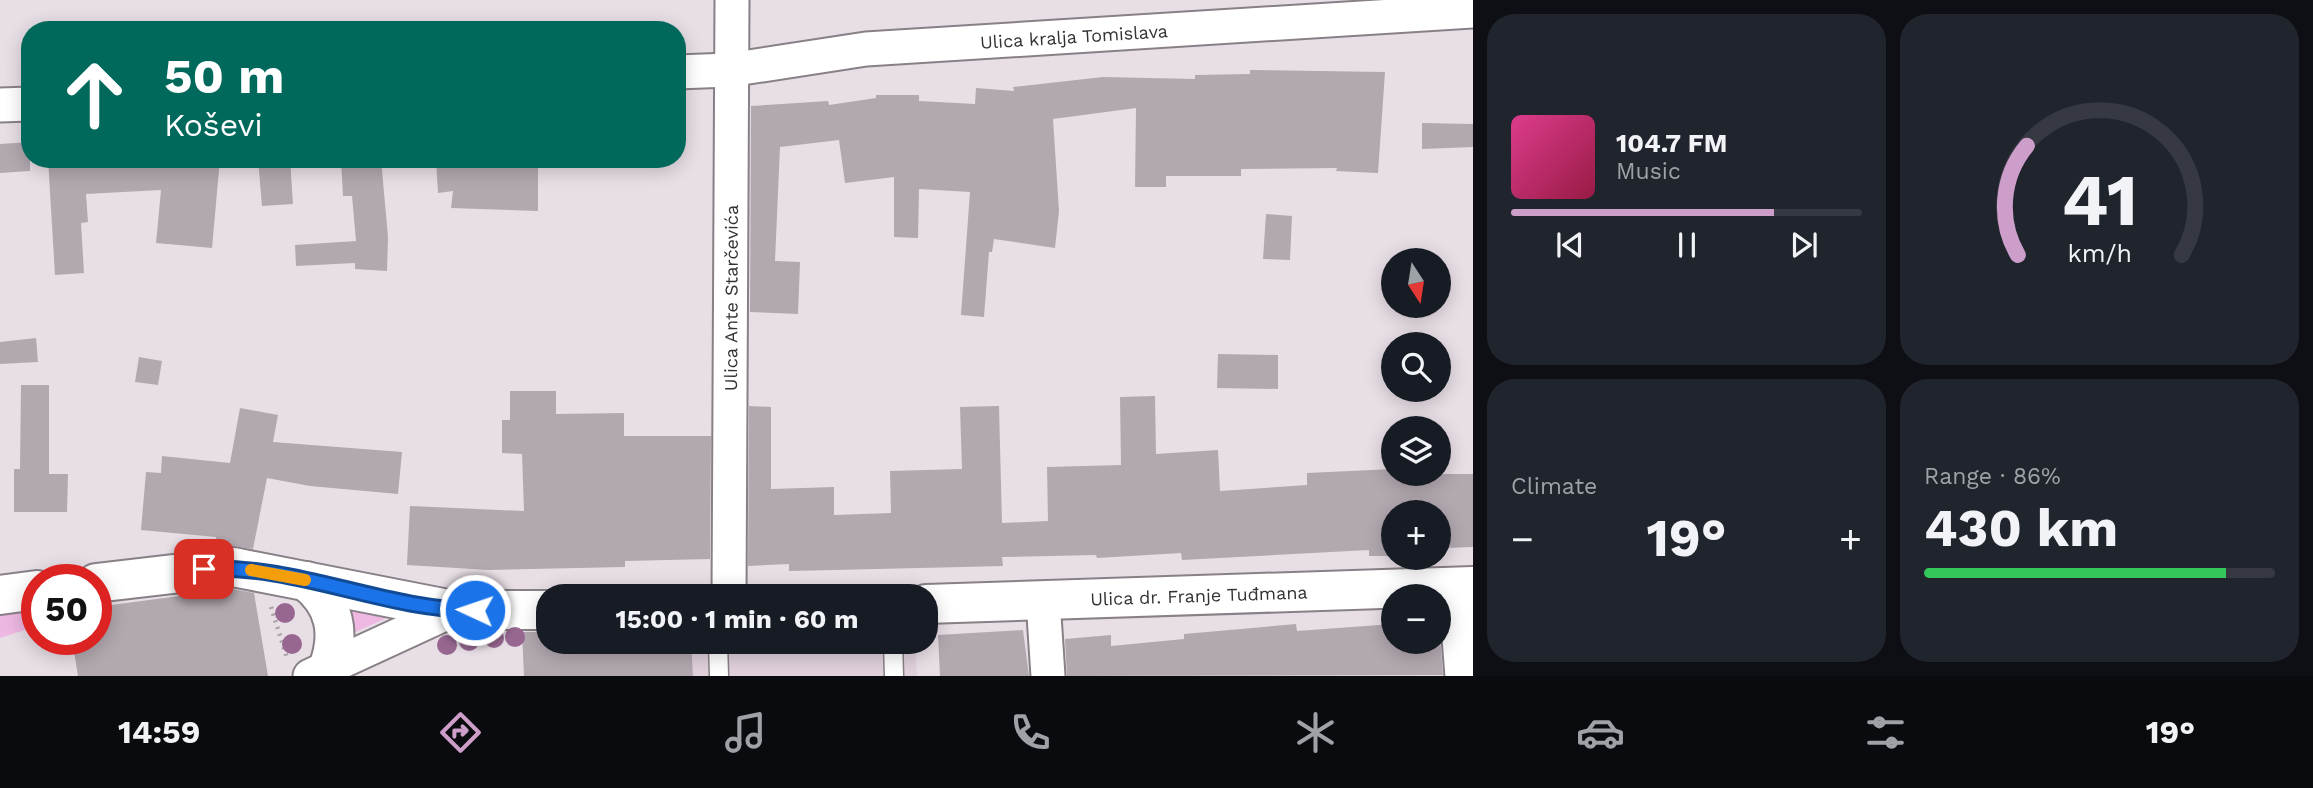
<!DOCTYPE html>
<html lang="en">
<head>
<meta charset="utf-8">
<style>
  body { margin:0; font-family:"Work Sans",sans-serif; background:#20242c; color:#f1f3f6; height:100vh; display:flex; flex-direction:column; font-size:26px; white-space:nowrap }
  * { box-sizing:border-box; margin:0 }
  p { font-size:23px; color:#9ea1a6 }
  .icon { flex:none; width:38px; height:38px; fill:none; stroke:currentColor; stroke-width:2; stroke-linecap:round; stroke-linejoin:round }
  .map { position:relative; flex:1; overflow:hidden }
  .drawer { display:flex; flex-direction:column; gap:14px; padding:14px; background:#0d0f14; width:840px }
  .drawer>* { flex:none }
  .banner { position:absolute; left:21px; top:21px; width:665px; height:147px; border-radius:28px; box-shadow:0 4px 18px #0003; background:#00695c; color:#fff; overflow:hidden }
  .needle { width:46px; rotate:168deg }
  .tools { position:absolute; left:1381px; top:248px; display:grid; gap:14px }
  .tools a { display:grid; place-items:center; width:70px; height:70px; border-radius:50%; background:#171b24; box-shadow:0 4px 18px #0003; font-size:35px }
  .speed { position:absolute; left:21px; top:564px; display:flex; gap:14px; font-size:35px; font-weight:700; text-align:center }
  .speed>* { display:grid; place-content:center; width:91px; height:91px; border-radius:50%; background:#171b24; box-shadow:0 4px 18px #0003; line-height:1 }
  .speed .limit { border:10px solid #d22; background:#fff; color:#111 }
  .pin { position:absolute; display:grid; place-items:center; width:60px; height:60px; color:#fff; margin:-30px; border-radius:14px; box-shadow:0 4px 10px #0006 }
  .me { position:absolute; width:77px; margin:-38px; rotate:273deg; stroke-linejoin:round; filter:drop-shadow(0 0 5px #0008) }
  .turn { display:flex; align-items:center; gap:24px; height:147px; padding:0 28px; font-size:32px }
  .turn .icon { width:91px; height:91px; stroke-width:2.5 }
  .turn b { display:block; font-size:49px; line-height:60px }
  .big { font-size:52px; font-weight:700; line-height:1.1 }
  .drawer .widget { flex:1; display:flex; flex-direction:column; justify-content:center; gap:10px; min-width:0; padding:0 24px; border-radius:28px; background:#20242c }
  .drawer .dial { align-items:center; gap:0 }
  .dial svg { height:182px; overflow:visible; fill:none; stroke:#363941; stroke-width:7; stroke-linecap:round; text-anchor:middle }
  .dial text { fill:#f1f3f6; stroke:none }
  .song { display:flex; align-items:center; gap:21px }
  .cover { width:84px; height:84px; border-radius:10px; background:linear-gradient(135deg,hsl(330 70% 55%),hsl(340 70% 35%)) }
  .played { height:7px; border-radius:4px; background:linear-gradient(90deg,#ce9ecb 75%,#363941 75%) }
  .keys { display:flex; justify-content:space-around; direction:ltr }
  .heat { display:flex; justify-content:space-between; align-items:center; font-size:38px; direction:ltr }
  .charge { height:10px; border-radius:5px; background:linear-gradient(90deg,#34c759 86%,#363941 0) }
  .drawer .tiles { flex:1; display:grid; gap:14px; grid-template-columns:repeat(2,1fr) }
  .trip { position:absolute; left:536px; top:584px; width:402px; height:70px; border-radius:28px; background:#171b24; box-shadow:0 4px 18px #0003; font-weight:700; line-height:70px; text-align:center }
  .dock { display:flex; height:112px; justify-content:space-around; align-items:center; background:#090b0e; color:#9ea1a6 }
  .dock .icon { width:49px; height:49px }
  .dock .on { color:#ce9ecb }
  .dock b { font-size:32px; color:#f1f3f6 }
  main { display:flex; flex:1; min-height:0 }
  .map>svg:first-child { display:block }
  .built { fill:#e0d1dd }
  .green { fill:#eeb8e3 }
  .building { fill:#b2a9b0 }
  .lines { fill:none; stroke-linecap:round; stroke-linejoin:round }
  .lane-casing { stroke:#888086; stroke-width:21 }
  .street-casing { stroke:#888086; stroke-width:37 }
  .secondary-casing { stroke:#888086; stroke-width:42 }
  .path { stroke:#a7a0a5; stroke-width:4.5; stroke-dasharray:2 5; stroke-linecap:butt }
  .lane { stroke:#fff; stroke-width:18 }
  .street { stroke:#fff; stroke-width:33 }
  .secondary { stroke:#fff; stroke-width:38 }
  .tree { fill:#976791 }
  .route-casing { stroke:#114b97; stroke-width:18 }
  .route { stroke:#1a73e8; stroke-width:12 }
  .slow { stroke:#f59e0b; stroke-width:12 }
  .labels { text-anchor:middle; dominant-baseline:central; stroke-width:5; stroke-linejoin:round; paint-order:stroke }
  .street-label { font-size:18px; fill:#353234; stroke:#f6edf4 }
</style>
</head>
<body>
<main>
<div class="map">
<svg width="1473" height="676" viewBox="0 0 1473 676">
  <rect width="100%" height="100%" fill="#e8dfe6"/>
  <path class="built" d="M662,642H915L917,676H663Z"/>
  <g class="green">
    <path d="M349,597L389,617L351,634Z"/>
    <path d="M37,602V626L0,638V606Z"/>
  </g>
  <g class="building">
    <path d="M1250,70L1385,72L1378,173L1336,171L1337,168L1241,169V176H1166V187H1135L1136,108L1053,119L1059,211L1055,248L994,239L992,252H989L984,317L961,315L970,192L919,189L918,238L894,237V177L845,183L839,140L780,147L775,261L800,262L798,314L750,312L751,106L828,101L829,105L876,98V95H919V101L975,104L976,88L1014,91L1013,87L1103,77L1195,79V75L1250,74Z"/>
    <path d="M1422,123L1473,124V147L1422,149Z"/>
    <path d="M30,142V171L0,173V144Z"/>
    <path d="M48,159H220L212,248L156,243L161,190L86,194L88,222L81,223L84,273L55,275Z"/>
    <path d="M258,159H290L293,204L262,206Z"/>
    <path d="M341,159H381L388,237L387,271L355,269V263L296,266L295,245L356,241L352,196H343Z"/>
    <path d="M436,159H538V211L451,208L453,191L438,193Z"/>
    <path d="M1266,214L1292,216L1290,260L1263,259Z"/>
    <path d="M36,338L38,362L0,364V342Z"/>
    <path d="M1218,354L1278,355V389L1217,388Z"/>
    <path d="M139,357L162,361L158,385L135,382Z"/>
    <path d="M21,385H49V474H68L67,512H14V469H20Z"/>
    <path d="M510,391H556V414L624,413V436H711L710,559L625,561V567L489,570L407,565L410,506L524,511L522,454L502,453V420H510Z"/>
    <path d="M1155,396L1156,454L1218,450L1220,491L1307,485V473L1393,469V474H1473V547L1444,548L1443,513H1393V556H1369V550L1182,560L1181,553L1097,558L1096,555L1002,557L1003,566L836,570L789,571V564L748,566L749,406L771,407V489L834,487V515L891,513L890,471L962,469L960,407L999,406L1002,523L1048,521L1047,467L1121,465L1120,397Z"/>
    <path d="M240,408L278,415L273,442L402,452L398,494L310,486L267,478L253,549L215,544L216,537L141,530L146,472L161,473L162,456L230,463Z"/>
    <path d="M232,589L254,593L268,676H78L72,639H96V607Z"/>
    <path d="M1296,624L1297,631L1393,624V642H1438L1439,625L1443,675L1067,676L1065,639L1111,635V646L1184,639V634Z"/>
    <path d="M1023,630L1029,676H940L938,635Z"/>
    <path d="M522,632H548V642H691L693,676H524Z"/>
  </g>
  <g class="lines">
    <defs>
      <g id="lane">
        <path d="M718,642L719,676"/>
        <path d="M893,642L894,676"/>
      </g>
      <g id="street">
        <path id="s1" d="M677,72L729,70L866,49L1473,11"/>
        <path d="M0,105L30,104"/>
        <path d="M1455,587L1462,676"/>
        <path id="s2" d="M729,597L732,0"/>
        <path d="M1043,600L1048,676"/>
        <path d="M310,676L453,610"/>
      </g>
      <g id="secondary">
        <path d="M306,581C335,604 341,633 328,668"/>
        <path d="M96,583L233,567L453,610H548"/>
        <path d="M0,595L37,590"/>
        <path id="s3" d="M926,604L1473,586"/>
      </g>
    </defs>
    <use href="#lane" class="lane-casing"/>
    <use href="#street" class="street-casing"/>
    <use href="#secondary" class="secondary-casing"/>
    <path class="path" d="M271,607L287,658"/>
    <use href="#lane" class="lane"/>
    <use href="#street" class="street"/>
    <use href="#secondary" class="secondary"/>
  </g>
  <g class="tree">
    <circle cx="285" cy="613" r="10"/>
    <circle cx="515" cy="637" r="10"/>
    <circle cx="494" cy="638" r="10"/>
    <circle cx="469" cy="641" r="10"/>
    <circle cx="292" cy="644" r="10"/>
    <circle cx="447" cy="645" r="10"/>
  </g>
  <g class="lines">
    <defs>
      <path id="route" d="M204,569C296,564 384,610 475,610"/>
    </defs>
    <use href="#route" class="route-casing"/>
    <use href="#route" class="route"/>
    <path class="slow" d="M251,570L305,580"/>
  </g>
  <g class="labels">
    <g class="street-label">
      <text stroke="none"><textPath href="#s1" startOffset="399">Ulica kralja Tomislava</textPath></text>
      <text stroke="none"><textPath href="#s2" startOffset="299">Ulica Ante Starčevića</textPath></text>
      <text stroke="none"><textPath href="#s3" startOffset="273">Ulica dr. Franje Tuđmana</textPath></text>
    </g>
  </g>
</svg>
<div class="tools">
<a><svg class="needle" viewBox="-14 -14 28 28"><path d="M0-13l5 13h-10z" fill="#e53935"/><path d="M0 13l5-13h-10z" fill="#9ea1a6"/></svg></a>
<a><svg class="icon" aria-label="search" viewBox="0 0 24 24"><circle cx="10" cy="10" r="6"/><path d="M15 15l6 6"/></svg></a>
<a><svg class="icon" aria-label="layers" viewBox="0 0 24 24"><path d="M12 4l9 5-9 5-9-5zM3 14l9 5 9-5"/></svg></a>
<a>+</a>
<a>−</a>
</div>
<div class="speed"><div class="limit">50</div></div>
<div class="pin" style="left:204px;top:569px;background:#d93025"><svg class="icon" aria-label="arrive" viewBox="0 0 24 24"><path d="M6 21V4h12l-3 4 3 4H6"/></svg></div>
<svg class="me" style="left:475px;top:610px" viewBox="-20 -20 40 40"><circle r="17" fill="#1a73e8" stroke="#fff" stroke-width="3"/><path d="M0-11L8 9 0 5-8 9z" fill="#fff"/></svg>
<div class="trip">15:00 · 1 min · 60 m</div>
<div class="banner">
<div class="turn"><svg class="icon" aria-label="ahead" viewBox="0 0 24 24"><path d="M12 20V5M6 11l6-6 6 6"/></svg><div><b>50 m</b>Koševi</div></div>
</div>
</div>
<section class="drawer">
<div class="tiles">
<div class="widget">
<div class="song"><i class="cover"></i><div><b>104.7 FM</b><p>Music</p></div></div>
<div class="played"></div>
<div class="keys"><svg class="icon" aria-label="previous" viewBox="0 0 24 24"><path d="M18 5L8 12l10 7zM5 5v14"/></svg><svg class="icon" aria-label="pause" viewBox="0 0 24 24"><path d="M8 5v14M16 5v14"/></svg><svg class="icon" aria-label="next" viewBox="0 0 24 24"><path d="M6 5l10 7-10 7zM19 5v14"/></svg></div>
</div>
<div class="widget dial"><svg viewBox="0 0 100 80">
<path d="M14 69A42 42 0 1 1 86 69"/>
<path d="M14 69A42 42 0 0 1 18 21" stroke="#ce9ecb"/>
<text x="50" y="56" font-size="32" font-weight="700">41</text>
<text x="50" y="72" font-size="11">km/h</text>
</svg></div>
<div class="widget"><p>Climate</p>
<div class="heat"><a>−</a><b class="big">19°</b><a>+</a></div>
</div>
<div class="widget"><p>Range · 86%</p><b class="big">430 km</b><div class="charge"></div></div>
</div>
</section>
</main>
<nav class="dock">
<b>14:59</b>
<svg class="icon on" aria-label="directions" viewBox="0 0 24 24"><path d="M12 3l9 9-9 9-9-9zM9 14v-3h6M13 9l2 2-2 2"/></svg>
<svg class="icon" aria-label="music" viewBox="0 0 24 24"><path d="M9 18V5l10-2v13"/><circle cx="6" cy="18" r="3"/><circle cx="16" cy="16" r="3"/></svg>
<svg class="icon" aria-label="phone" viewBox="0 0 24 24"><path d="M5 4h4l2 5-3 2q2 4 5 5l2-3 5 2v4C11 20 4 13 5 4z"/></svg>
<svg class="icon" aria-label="climate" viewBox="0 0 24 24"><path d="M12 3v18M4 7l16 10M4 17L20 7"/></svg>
<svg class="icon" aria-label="car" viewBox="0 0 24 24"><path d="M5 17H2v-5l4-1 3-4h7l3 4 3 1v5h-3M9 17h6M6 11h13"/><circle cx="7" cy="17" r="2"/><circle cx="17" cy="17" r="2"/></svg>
<svg class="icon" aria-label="filters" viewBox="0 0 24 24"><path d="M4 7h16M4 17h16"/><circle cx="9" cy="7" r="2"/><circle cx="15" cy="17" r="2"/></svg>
<b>19°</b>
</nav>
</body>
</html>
